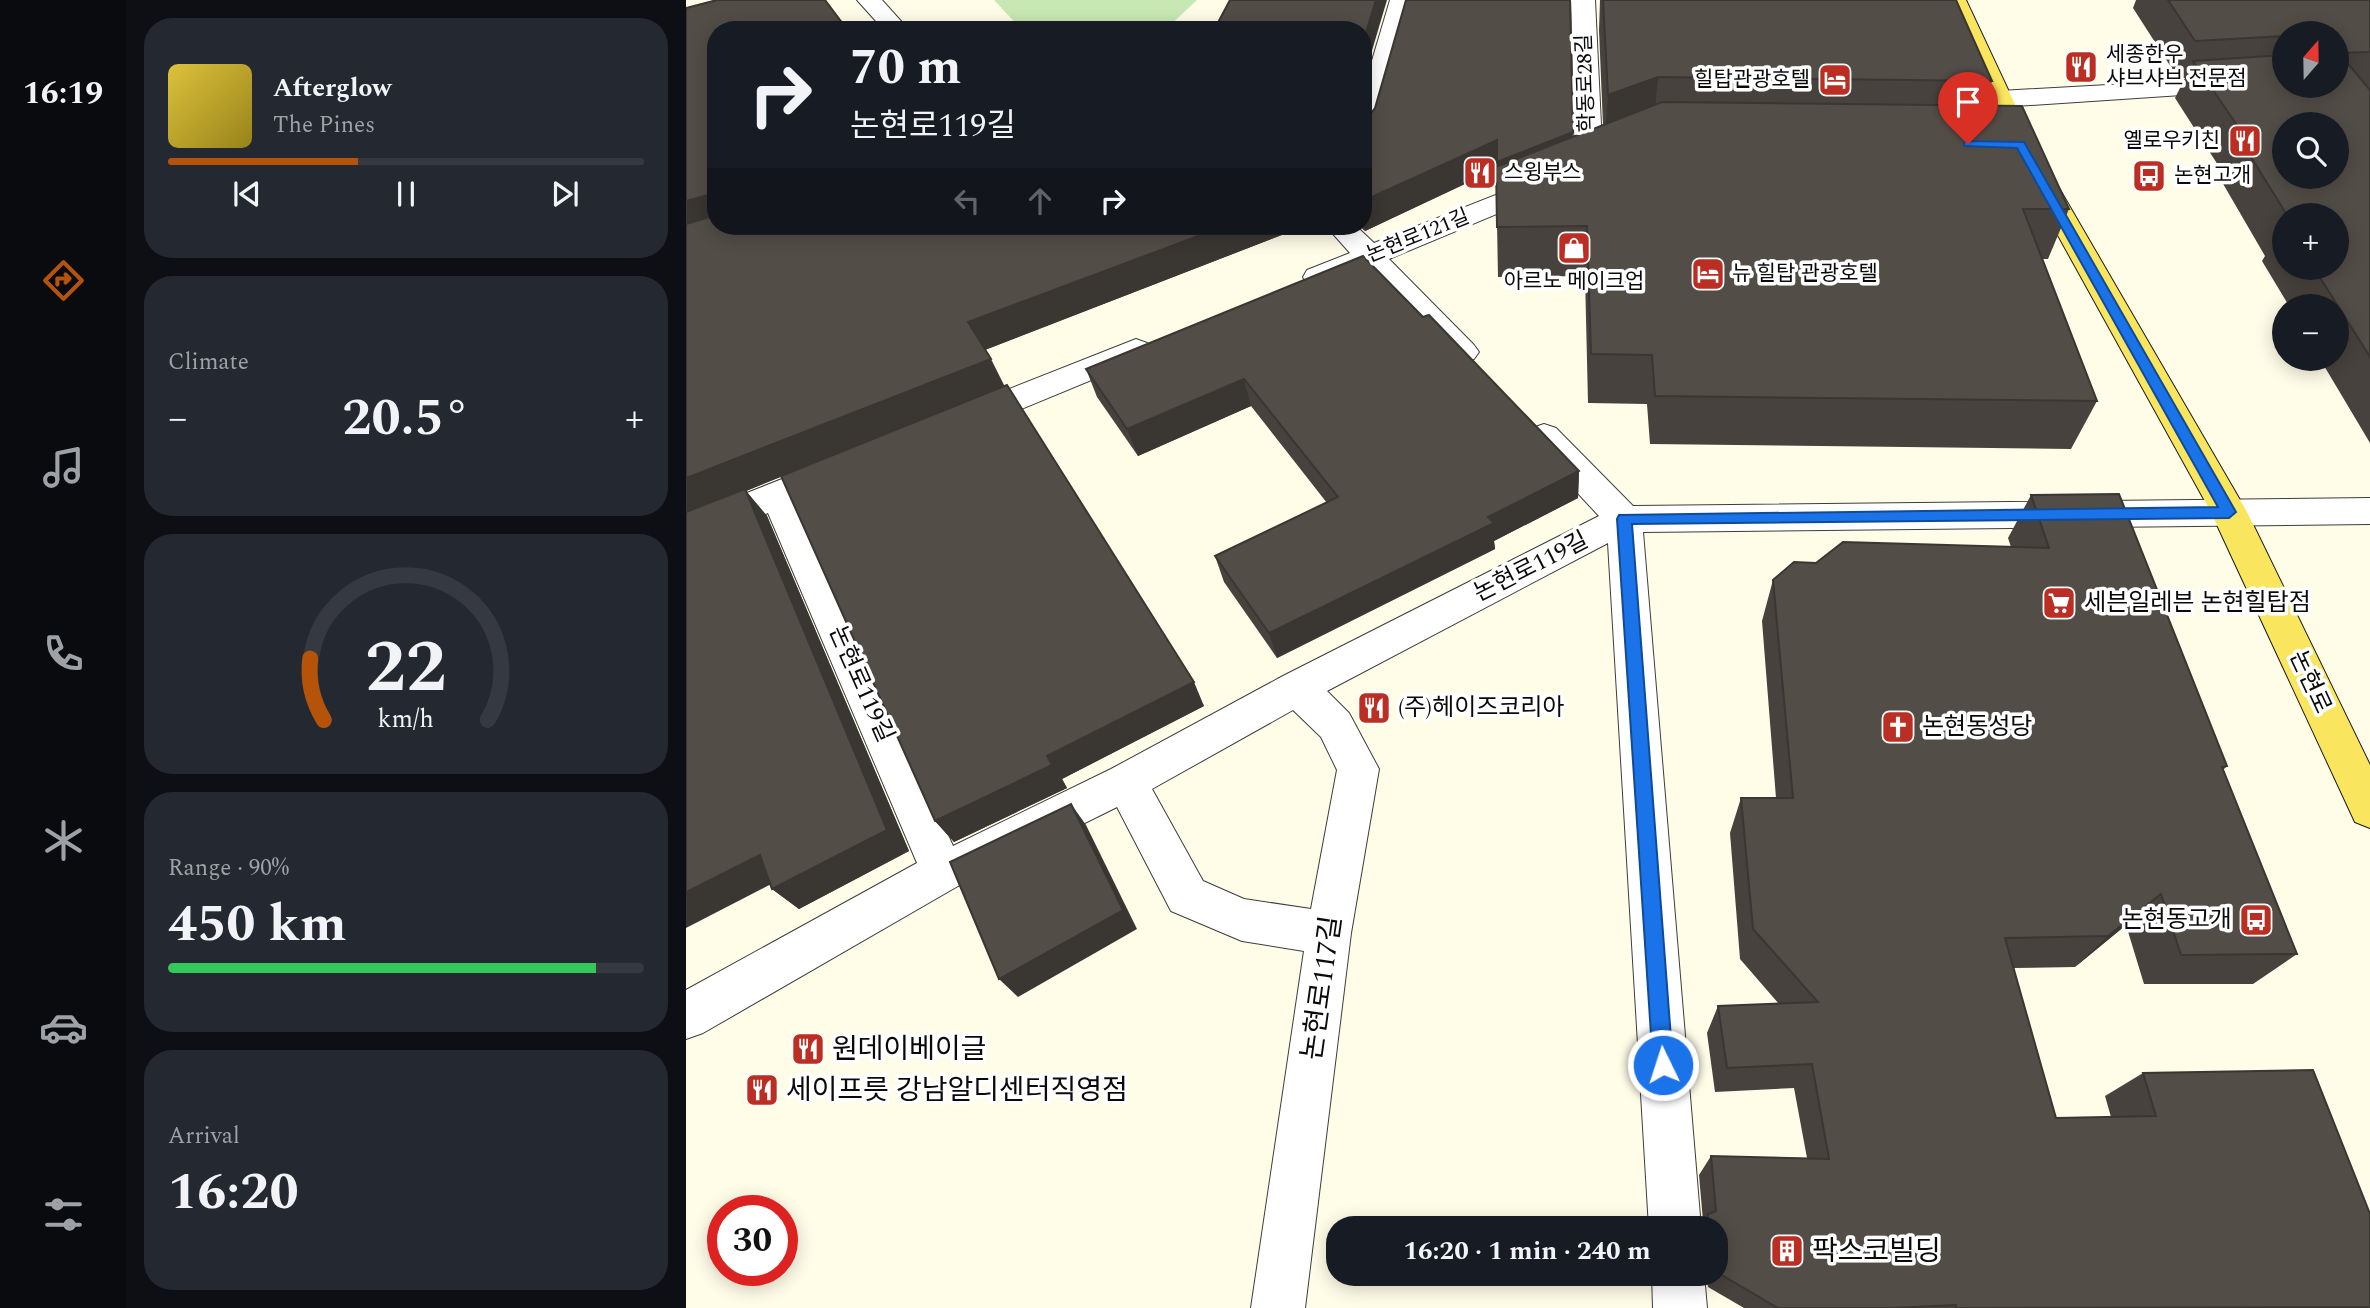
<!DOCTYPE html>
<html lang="en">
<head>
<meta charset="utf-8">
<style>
  body { margin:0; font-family:Spectral,"Noto Sans KR",serif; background:#242831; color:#f1f3f6; height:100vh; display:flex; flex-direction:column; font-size:26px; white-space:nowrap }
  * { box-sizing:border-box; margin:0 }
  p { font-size:23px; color:#9ea1a6 }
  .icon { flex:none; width:38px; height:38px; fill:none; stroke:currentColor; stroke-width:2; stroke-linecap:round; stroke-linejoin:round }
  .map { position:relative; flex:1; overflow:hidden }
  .side { display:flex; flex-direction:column; gap:18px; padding:18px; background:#0d0f14; width:560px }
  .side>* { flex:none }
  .guide { position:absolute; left:21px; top:21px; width:665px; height:214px; border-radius:28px; box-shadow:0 4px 18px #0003; background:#171b24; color:#f1f3f6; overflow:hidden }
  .needle { width:46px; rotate:20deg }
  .fabs { position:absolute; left:1586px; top:21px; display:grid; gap:14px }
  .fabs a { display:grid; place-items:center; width:77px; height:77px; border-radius:50%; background:#171b24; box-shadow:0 4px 18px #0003; font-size:35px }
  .speed { position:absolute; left:21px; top:1195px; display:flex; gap:14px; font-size:35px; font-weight:700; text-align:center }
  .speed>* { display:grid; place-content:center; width:91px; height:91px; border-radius:50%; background:#171b24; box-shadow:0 4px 18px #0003; line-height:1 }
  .speed .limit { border:10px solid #d22; background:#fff; color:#111 }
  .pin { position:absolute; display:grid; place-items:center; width:60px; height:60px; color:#fff; margin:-72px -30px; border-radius:50% 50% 50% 0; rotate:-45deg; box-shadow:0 0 7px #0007 }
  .pin .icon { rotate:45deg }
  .me { position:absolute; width:77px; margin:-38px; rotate:356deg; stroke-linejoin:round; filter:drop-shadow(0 0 5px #0008) }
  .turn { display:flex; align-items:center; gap:24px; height:147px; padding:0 28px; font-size:32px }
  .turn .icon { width:91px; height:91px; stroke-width:2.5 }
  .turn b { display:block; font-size:49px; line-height:60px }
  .lanes { display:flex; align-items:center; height:66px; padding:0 28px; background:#0003; justify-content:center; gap:35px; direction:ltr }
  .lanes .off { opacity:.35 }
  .big { font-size:52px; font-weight:700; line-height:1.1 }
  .side .tile { flex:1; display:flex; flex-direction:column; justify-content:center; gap:10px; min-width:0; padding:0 24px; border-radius:28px; background:#242831 }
  .side .dial { align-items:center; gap:0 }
  .dial svg { height:182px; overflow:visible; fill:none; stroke:#363941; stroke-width:7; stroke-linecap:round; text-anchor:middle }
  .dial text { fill:#f1f3f6; stroke:none }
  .song { display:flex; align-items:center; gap:21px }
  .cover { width:84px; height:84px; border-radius:10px; background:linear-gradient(135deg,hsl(50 70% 55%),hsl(50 70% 35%)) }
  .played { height:7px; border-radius:4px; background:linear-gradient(90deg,#b45309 40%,#363941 40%) }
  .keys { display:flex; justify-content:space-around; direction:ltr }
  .heat { display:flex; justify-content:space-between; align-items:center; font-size:38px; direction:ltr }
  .charge { height:10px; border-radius:5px; background:linear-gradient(90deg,#34c759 90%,#363941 0) }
  .trip { position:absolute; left:640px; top:1216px; width:402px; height:70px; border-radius:28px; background:#171b24; box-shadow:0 4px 18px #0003; font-weight:700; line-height:70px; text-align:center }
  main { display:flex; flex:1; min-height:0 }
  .tab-bar { display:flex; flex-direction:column; width:126px; justify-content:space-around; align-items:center; background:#090b0e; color:#9ea1a6 }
  .tab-bar .icon { width:49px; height:49px }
  .tab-bar .selected { color:#b45309 }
  .tab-bar b { font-size:32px; color:#f1f3f6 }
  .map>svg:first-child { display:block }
  .green { fill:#c8e8b3 }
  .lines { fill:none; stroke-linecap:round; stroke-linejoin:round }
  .minor-casing { stroke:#3d3d3d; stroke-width:2 }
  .major-casing { stroke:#1b1b1b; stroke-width:2 }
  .minor { fill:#fff; fill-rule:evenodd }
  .major { fill:#f9e55e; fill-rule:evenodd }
  .wall { fill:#47423d; fill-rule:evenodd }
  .shaded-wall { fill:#3a3632 }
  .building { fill:#534d47; stroke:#3a3632; stroke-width:2; fill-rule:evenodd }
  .route { fill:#1a73e8; stroke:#114b97; stroke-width:2 }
  .labels { text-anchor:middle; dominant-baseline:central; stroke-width:7; stroke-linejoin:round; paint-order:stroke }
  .far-poi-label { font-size:21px; fill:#0a0a0a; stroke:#fff; text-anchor:start }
  .far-street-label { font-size:21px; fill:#0a0a0a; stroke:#fff }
  .street-label { font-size:24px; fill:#0a0a0a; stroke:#fff }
  .poi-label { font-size:24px; fill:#0a0a0a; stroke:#fff; text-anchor:start }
  .near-street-label { font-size:28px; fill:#0a0a0a; stroke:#fff }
  .near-poi-label { font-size:28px; fill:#0a0a0a; stroke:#fff; text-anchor:start }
</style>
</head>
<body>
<main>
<nav class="tab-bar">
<b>16:19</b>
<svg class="icon selected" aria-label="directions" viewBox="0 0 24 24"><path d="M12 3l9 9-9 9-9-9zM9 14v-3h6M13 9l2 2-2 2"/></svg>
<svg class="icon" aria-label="music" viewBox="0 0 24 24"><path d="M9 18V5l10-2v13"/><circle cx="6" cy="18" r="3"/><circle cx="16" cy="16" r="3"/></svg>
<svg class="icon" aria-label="phone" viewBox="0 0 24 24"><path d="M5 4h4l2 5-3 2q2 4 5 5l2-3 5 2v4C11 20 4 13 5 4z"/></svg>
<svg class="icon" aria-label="climate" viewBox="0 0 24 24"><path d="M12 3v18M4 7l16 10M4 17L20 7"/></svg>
<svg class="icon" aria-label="car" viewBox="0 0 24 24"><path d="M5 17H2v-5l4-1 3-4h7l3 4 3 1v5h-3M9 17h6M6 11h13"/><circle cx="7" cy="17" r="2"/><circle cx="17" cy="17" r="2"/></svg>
<svg class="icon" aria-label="filters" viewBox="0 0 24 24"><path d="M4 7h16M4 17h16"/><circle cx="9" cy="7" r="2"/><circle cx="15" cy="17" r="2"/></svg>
</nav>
<section class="side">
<div class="tile">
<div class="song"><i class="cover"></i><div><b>Afterglow</b><p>The Pines</p></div></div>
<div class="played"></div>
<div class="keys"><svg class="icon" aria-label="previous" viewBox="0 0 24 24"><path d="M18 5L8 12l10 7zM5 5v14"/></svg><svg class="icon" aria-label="pause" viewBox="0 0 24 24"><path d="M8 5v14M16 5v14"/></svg><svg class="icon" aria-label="next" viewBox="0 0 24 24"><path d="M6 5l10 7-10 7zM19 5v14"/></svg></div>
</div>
<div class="tile"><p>Climate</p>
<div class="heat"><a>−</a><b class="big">20.5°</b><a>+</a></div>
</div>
<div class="tile dial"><svg viewBox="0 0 100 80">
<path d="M14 69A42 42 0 1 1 86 69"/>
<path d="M14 69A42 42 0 0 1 8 42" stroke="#b45309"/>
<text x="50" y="56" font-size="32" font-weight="700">22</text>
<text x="50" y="72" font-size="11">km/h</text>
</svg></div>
<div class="tile"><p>Range · 90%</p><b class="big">450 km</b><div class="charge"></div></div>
<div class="tile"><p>Arrival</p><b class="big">16:20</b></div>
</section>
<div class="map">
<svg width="1684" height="1308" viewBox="0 0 1684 1308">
  <rect width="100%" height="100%" fill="#fffde8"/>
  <path class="green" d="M308,0H511L479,30H336Z"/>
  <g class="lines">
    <defs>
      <g id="minor">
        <path d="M171,0H196L223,30H198Z"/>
        <path d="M704,0H728L690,136L686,142L677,144V91Z"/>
        <path d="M885,0H909L917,166L913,172L903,174L893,172L889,166Z"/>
        <path d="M1547,78L1556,81L1560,86L1556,91L1314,107L1305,104L1301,99L1305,94L1314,91Z"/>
        <path d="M858,176L868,178L872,184L868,190L703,259L788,345L793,352L788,359L777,363L766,359L679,269L643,284L632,286L621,284L617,277L621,270L664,253L640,226H670L688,243Z"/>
        <path d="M450,339L461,343L466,350L461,357L294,426L282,430L270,426L265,418L270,410Z"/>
        <path d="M858,424L870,428L947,506L1684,498V524L957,532L1015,1228H963L922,543L641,691L663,713L693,769L665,933L619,1308H565L618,951L556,941L485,911L431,807L272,886L17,1033L0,1039V990L231,863L82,513L0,546V517L139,462L151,459L163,462L168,471L163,480L112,501L267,846L425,769L597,676L913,516L846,444L841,436L846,428ZM607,710L635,737L651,770L625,909L558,899L517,881L466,789Z"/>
        <path d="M966,1274H1018L1021,1308H967Z"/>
      </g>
      <path id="major" d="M1256,0H1280L1348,145L1561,512L1684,765V828L1669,822L1525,512L1322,145Z"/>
    </defs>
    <use href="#minor" class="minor-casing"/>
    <use href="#major" class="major-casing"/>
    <use href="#minor" class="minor"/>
    <use href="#major" class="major"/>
  </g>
  <g class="wall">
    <path d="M914,0H1270L1306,81L1298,106L1383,209L1362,259H1356L1411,401L1385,449L964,444L961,404L902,403L899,276L812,277L810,169L679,231L673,226H677V117L887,136L917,125L913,30Z"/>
    <path d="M1450,0H1684V89H1683L1684,90V443L1634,359H1650V306H1603L1576,261L1579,256L1536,182L1539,176L1489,98L1499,78H1492L1447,8ZM1598,33H1650L1598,86ZM1598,215H1650V268H1598Z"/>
    <path d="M0,8L160,28L161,30H30V226H619L299,350L318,386L518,706L376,779L381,788L268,842L249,821L96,476L60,491L81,516L223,851L113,909L86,889Z"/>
    <path d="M737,317L893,471L892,498L808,541L809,549L591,658L538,582L529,556L641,503L565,406L452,456L411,397L400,369Z"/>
    <path d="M1345,495L1541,766L1537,770L1611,954L1567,984H1458L1440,925L1389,967L1327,968L1370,1118L1425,1117L1419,1096L1457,1073L1684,1214V1308H1058L1022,1287L1020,1274H1031V1228H1011L1017,1221L1013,1175L1025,1156L1121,1158L1108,1088L1029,1092L1021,1033L1032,1006L1093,1004L1054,959L1044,833L1055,798H1090L1076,621L1087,580L1130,563L1325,547L1322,538Z"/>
  </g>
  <g class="shaded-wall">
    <path d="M690,0H701L677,81V42Z"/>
    <path d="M972,77L967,129L918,147L922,95Z"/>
    <path d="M887,132L886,160L811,169L679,231L677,220V201L811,140Z"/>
    <path d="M22,195L30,207V226L0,236V201Z"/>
    <path d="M539,226H619L296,351L282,322Z"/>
    <path d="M305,359L319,387L60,491L81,516L223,851L113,909L86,889L0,515V478Z"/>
    <path d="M558,379L565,406L452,456L441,429Z"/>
    <path d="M893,471L892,498L808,541L809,549L591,658L583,633L802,517Z"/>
    <path d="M508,682L518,706L376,779L381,788L268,842L249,821L361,756Z"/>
    <path d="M385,804L400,825L451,929L332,997L313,979Z"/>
    <path d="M74,855L101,876L0,928V892Z"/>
    <path d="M1475,894L1440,925L1389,967L1422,936Z"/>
  </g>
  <g class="building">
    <path d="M31,0H139L160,28L155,30H30V195H22L0,201V8Z"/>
    <path d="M544,0H690L677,42V30H528Z"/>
    <path d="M720,0H884L887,132L811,162V140L677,201V117L683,116L689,108Z"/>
    <path d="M917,0H1270L1306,81L972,77L922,95Z"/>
    <path d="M1482,0H1684V52L1653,53L1684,90V357L1628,268H1650V215H1601L1557,144H1564L1507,61L1598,55V86H1650V33H1598V36L1509,41ZM1598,124H1650V177H1598Z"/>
    <path d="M976,102L1336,106L1383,209H1337L1411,401L969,396L966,355L905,354L901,226L811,227L810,167Z"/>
    <path d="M30,215V226H539L282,322L305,359L0,478V224Z"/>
    <path d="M677,256L737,317L743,315L893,471L802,517L808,523L583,633L529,556L652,497L558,379L441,429L400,369Z"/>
    <path d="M321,385L508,682L361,756L366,765L249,821L95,476Z"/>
    <path d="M59,489L201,830L86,889L74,855L0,892V512Z"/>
    <path d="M1433,494L1541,766L1536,767L1611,954L1495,955L1475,894L1422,936L1319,938L1370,1118L1470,1116L1457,1073L1627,1070L1684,1214V1307L1270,1308V1305L1205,1308H1092L1034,1274L1032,1258H1031V1228H1022V1214L1030,1211L1025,1156L1143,1159L1126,1064L1041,1068L1032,1006L1132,1002L1067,929L1055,798H1107L1087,580L1108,562L1130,563L1157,542L1363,548L1345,495Z"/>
    <path d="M385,804L437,910L313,979L264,862Z"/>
  </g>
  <path class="route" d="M1282,141L1338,142L1550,512L1543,518L946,524L987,1065L984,1072L977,1075L970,1072L967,1065L931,519L933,515L1532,507L1331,148L1278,146V142Z"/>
  <defs>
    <symbol id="restaurant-square" viewBox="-11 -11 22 22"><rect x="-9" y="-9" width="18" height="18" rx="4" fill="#ba2e23" stroke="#fff"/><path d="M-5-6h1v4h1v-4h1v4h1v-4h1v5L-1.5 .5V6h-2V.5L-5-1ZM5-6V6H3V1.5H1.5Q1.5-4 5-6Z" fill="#fff"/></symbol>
    <symbol id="hotel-square" viewBox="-11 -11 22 22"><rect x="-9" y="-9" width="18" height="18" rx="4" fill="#ba2e23" stroke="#fff"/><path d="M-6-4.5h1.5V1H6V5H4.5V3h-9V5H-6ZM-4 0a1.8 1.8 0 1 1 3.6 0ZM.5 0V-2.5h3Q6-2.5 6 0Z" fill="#fff"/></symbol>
    <symbol id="bus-square" viewBox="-11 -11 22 22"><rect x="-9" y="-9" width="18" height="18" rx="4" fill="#ba2e23" stroke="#fff"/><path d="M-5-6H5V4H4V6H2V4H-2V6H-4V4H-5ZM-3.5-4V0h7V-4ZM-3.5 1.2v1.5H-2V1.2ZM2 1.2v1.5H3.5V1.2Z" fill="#fff"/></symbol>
    <symbol id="shop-square" viewBox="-11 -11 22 22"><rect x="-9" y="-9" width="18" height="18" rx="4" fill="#ba2e23" stroke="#fff"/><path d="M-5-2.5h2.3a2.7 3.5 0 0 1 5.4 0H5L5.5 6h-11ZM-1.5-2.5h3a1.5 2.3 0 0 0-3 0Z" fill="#fff"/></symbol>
    <symbol id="supermarket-square" viewBox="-11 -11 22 22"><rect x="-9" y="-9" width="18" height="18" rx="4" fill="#ba2e23" stroke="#fff"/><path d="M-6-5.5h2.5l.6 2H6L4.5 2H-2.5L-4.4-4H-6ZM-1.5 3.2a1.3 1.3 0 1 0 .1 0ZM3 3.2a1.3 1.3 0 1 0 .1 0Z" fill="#fff"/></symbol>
    <symbol id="church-square" viewBox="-11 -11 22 22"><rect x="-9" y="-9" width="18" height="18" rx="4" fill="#ba2e23" stroke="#fff"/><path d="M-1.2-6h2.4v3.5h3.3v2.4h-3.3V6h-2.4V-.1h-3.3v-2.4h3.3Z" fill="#fff"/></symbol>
    <symbol id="building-square" viewBox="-11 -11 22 22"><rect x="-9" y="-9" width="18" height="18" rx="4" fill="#ba2e23" stroke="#fff"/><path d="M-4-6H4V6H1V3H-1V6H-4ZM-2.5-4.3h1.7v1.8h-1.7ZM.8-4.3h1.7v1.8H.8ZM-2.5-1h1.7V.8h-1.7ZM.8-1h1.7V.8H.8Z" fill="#fff"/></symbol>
  </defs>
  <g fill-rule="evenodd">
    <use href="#restaurant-square" x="1376" y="48" width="38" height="38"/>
    <use href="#hotel-square" x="1130" y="61" width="38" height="38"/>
    <use href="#restaurant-square" x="1540" y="122" width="38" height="38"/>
    <use href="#restaurant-square" x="775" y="154" width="38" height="38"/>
    <use href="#bus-square" x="1444" y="157" width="38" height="38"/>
    <use href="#shop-square" x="869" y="229" width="38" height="38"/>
    <use href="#hotel-square" x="1003" y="255" width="38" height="38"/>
    <use href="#supermarket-square" x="1354" y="584" width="38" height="38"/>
    <use href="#restaurant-square" x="669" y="689" width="38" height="38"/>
    <use href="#church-square" x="1193" y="708" width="38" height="38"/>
    <use href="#bus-square" x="1551" y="901" width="38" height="38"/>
    <use href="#restaurant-square" x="103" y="1030" width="38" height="38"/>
    <use href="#restaurant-square" x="57" y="1071" width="38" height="38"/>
    <use href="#building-square" x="1082" y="1232" width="38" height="38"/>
  </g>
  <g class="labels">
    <g class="far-poi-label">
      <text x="1420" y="55">세종한우<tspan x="1420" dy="24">샤브샤브 전문점</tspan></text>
      <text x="1124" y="80" text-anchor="end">힐탑관광호텔</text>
      <text x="1534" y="141" text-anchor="end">옐로우키친</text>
      <text x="818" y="173">스윙부스</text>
      <text x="1488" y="176">논현고개</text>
      <text x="1046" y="274">뉴 힐탑 관광호텔</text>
      <text x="888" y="282" text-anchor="middle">아르노 메이크업</text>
    </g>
    <g class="far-street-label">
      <text transform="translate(900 83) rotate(-92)">학동로28길</text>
      <text transform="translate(732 236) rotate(-22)">논현로121길</text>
    </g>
    <g class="street-label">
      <text transform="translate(845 567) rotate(-27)">논현로119길</text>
      <text transform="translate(1624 682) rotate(65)">논현로</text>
      <text transform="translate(175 684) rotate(66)">논현로119길</text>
    </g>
    <g class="poi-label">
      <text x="1398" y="603">세븐일레븐 논현힐탑점</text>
      <text x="712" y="708">(주)헤이즈코리아</text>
      <text x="1236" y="727">논현동성당</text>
      <text x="1546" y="920" text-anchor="end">논현동고개</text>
    </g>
    <g class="near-street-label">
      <text transform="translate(636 988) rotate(-82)">논현로117길</text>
    </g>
    <g class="near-poi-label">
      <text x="146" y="1049">원데이베이글</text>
      <text x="100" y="1090">세이프릇 강남알디센터직영점</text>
      <text x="1126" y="1251">팍스코빌딩</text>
    </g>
  </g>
</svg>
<div class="fabs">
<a><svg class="needle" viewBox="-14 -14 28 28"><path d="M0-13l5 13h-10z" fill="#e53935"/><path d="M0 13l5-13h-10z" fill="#9ea1a6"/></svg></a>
<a><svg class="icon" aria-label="search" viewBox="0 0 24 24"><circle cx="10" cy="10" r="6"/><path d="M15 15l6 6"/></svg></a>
<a>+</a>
<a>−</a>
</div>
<div class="speed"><div class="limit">30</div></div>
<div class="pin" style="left:1282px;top:144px;background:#d93025"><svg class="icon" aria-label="arrive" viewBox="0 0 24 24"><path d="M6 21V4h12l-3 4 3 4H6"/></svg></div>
<svg class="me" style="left:977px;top:1065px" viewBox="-20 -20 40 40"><circle r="17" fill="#1a73e8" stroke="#fff" stroke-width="3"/><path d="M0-11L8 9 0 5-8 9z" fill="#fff"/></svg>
<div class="trip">16:20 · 1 min · 240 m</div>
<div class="guide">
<div class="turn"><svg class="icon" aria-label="right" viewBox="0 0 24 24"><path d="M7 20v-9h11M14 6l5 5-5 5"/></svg><div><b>70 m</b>논현로119길</div></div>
<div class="lanes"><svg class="icon off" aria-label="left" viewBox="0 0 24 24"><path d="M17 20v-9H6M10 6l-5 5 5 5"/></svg><svg class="icon off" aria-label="ahead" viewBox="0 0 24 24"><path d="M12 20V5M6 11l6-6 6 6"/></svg><svg class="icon" aria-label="right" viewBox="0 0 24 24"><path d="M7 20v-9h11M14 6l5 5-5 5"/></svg></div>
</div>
</div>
</main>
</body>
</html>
